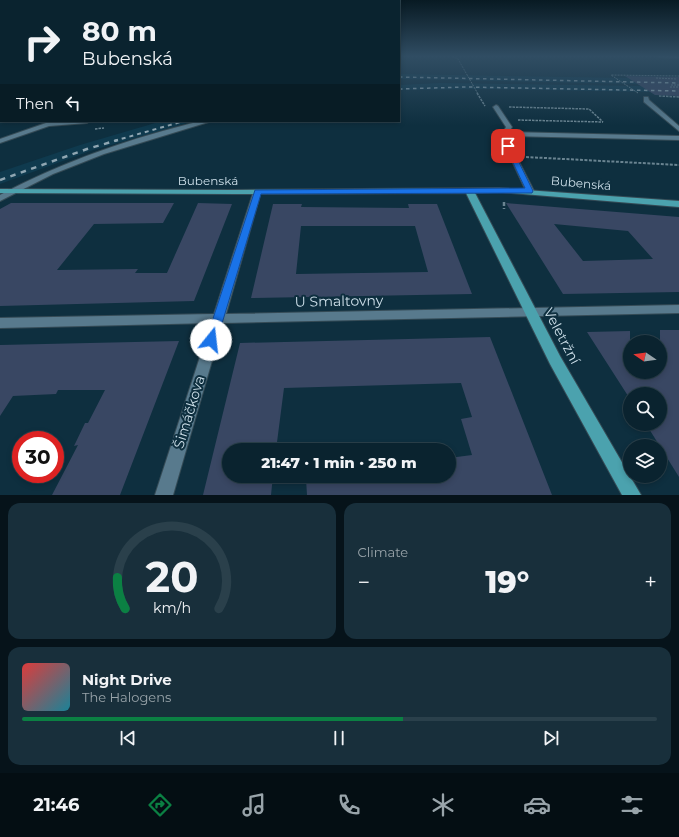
<!DOCTYPE html>
<html lang="en">
<head>
<meta charset="utf-8">
<style>
  body { margin:0; font-family:Montserrat,sans-serif; background:#182f3b; color:#f1f3f6; height:100vh; display:flex; flex-direction:column; font-size:15px; white-space:nowrap }
  * { box-sizing:border-box; margin:0 }
  p { font-size:13px; color:#99a4aa }
  .icon { flex:none; width:22px; height:22px; fill:none; stroke:currentColor; stroke-width:2; stroke-linecap:round; stroke-linejoin:round }
  .map { position:relative; height:495px; overflow:hidden }
  .sheet { display:flex; flex-direction:column; gap:8px; padding:8px; background:#06131a; flex:1 }
  .sheet>* { flex:none }
  .hud { position:absolute; left:0px; top:0px; width:400px; height:122px; box-shadow:0 2px 6px #0003,0 0 0 1px #2a404b; background:#0a232f; color:#f1f3f6; overflow:hidden }
  .needle { width:26px; rotate:283deg }
  .controls { position:absolute; left:623px; top:335px; display:grid; gap:8px }
  .controls a { display:grid; place-items:center; width:44px; height:44px; border-radius:50%; background:#0a232f; box-shadow:0 2px 6px #0003,0 0 0 1px #2a404b; font-size:20px }
  .speed { position:absolute; left:12px; top:431px; display:flex; gap:8px; font-size:20px; font-weight:700; text-align:center }
  .speed>* { display:grid; place-content:center; width:52px; height:52px; border-radius:50%; background:#0a232f; box-shadow:0 2px 6px #0003,0 0 0 1px #2a404b; line-height:1 }
  .speed .limit { border:6px solid #d22; background:#fff; color:#111 }
  .pin { position:absolute; display:grid; place-items:center; width:34px; height:34px; color:#fff; margin:-17px; border-radius:8px; box-shadow:0 2px 6px #0006 }
  .me { position:absolute; width:44px; margin:-22px; rotate:16deg; stroke-linejoin:round; filter:drop-shadow(0 0 3px #0008) }
  .turn { display:flex; align-items:center; gap:14px; height:84px; padding:0 16px; font-size:18px }
  .turn .icon { width:52px; height:52px; stroke-width:2.5 }
  .turn b { display:block; font-size:28px; line-height:34px }
  .then { display:flex; align-items:center; height:38px; padding:0 16px; background:#0003; gap:8px; font-size:15px }
  .big { font-size:30px; font-weight:800; line-height:1.1 }
  .sheet .tile { flex:1; display:flex; flex-direction:column; justify-content:center; gap:6px; min-width:0; padding:0 14px; border-radius:12px; background:#182f3b }
  .sheet .dial { align-items:center; gap:0 }
  .dial svg { height:104px; overflow:visible; fill:none; stroke:#2a404b; stroke-width:7; stroke-linecap:round; text-anchor:middle }
  .dial text { fill:#f1f3f6; stroke:none }
  .song { display:flex; align-items:center; gap:12px }
  .cover { width:48px; height:48px; border-radius:6px; background:linear-gradient(135deg,hsl(0 70% 55%),hsl(190 70% 35%)) }
  .played { height:4px; border-radius:2px; background:linear-gradient(90deg,#0b8043 60%,#2a404b 60%) }
  .keys { display:flex; justify-content:space-around; direction:ltr }
  .heat { display:flex; justify-content:space-between; align-items:center; font-size:22px; direction:ltr }
  .sheet .tiles { flex:1; display:grid; gap:8px; grid-template-columns:1fr 1fr }
  .tile:last-child { grid-column:span 2 }
  .trip { position:absolute; left:222px; top:443px; width:234px; height:40px; border-radius:20px; background:#0a232f; box-shadow:0 2px 6px #0003,0 0 0 1px #2a404b; font-weight:800; line-height:40px; text-align:center }
  .menu { display:flex; height:64px; justify-content:space-around; align-items:center; background:#040e13; color:#99a4aa }
  .menu .icon { width:28px; height:28px }
  .menu .on { color:#0b8043 }
  .menu b { font-size:18px; color:#f1f3f6 }
  .map>svg:first-child { display:block }
  .built { fill:#0f3a4e }
  .building { fill:#394763; fill-rule:evenodd }
  .lines { fill:none; stroke-linecap:round; stroke-linejoin:round }
  .minor-casing { stroke:#354b56; stroke-width:2 }
  .major-casing { stroke:#354b56; stroke-width:2 }
  .path-far3 { stroke:#6a8491; stroke-width:1; stroke-dasharray:2 1; stroke-linecap:butt }
  .path-far2 { stroke:#6a8491; stroke-width:1.5; stroke-dasharray:2.5 1; stroke-linecap:butt }
  .path-far1 { stroke:#6a8491; stroke-width:2; stroke-dasharray:3 1.5; stroke-linecap:butt }
  .path { stroke:#6a8491; stroke-width:2.5; stroke-dasharray:4 2; stroke-linecap:butt }
  .minor { fill:#587a8d; fill-rule:evenodd }
  .major { fill:#4ba2ae; fill-rule:evenodd }
  .rail-far2 { stroke:#8fa6b2; stroke-width:1.5; stroke-dasharray:3.5 3.5; stroke-linecap:butt }
  .rail-far1 { stroke:#8fa6b2; stroke-width:2; stroke-dasharray:4 4; stroke-linecap:butt }
  .rail { stroke:#8fa6b2; stroke-width:2.5; stroke-dasharray:5.5 5.5; stroke-linecap:butt }
  .route { fill:#1a73e8; stroke:#114b97 }
  .labels { text-anchor:middle; dominant-baseline:central; stroke-width:4; stroke-linejoin:round; paint-order:stroke }
  .street-label { font-size:12px; fill:#cddfe9; stroke:#0e2f3f }
  .near-street-label { font-size:14px; fill:#cddfe9; stroke:#0e2f3f }
</style>
</head>
<body>
<div class="map">
<svg width="679" height="495" viewBox="0 0 679 495">
  <rect width="100%" height="100%" fill="#0e2f3f"/>
  <g class="built">
    <path d="M399,74L628,78L625,76L679,77V96L655,95L651,92L489,89L399,90V85L440,83L641,86L637,84L399,79Z"/>
    <path d="M162,121H194L90,151L0,184V172L80,145Z"/>
  </g>
  <g class="building">
    <path d="M625,76L679,77V96L655,95Z"/>
    <path d="M11,203H174L163,223L94,224L57,270L138,269L135,273H167L198,203L232,204L194,301L0,306V209Z"/>
    <path d="M506,203L679,217V292L563,294ZM554,224L628,231L653,259L583,261Z"/>
    <path d="M273,204H302L301,207L409,208L408,204H437L472,294L251,298ZM301,226H415L428,272L296,274Z"/>
    <path d="M660,330H679V477L646,424H660V394H630V399L587,332L630,331V372H660Z"/>
    <path d="M490,337L552,495H307L306,479L333,476H449V458L472,455L461,419L472,417L461,383L284,388L276,450H229V476H273L271,495H203L240,343Z"/>
    <path d="M179,341L120,495H52L78,445L74,446L85,423H88L105,390H58L56,394L13,396L0,416V345Z"/>
  </g>
  <g class="lines">
    <defs>
      <g id="minor">
        <path d="M657,56H679V58L659,57Z"/>
        <path d="M644,97H648L649,100L679,126V131L644,102Z"/>
        <path d="M496,105L498,106L512,127L509,132L679,136V140L509,136L511,146L534,191L530,193L526,191L505,146L502,134L506,127L493,107Z"/>
        <path d="M63,121H90L87,123L49,126L0,143V139L46,123Z"/>
        <path d="M201,121H212L104,154L53,174L0,201V195C64,161 131,138 201,121Z"/>
        <path d="M254,190H257L261,192L226,314L679,305V313L223,323L173,495H155L211,323L0,328V318L214,314Z"/>
      </g>
      <path id="major" d="M499,188L679,201V207L499,192L475,193L560,356L641,495H622L550,364L466,193L232,194L0,193V189L232,190Z"/>
    </defs>
    <use href="#minor" class="minor-casing"/>
    <use href="#major" class="major-casing"/>
    <g class="path-far3">
      <path d="M452,56L458,59L478,94"/>
      <path d="M656,78L677,79"/>
      <path d="M671,85H679"/>
      <path d="M670,87H679"/>
      <path d="M638,93L611,75L679,76"/>
    </g>
    <g class="path-far2">
      <path d="M477,93L485,106"/>
      <path d="M659,96L679,97"/>
      <path d="M509,107L589,109L603,122"/>
      <path d="M518,120L603,122"/>
      <path d="M95,129L104,128"/>
    </g>
    <path class="path-far1" d="M526,157L679,165"/>
    <path class="path" d="M504,202V209"/>
    <use href="#minor" class="minor"/>
    <use href="#major" class="major"/>
    <g class="rail-far2">
      <path d="M399,77L679,83"/>
      <path d="M399,89L466,87L679,91"/>
    </g>
    <path class="rail-far1" d="M114,141L184,121"/>
    <path class="rail" d="M0,180L87,149L118,140"/>
  </g>
  <linearGradient id="sky" x2="0" y2="1"><stop stop-color="#081a23"/><stop offset="0.45" stop-color="#304d63"/><stop offset="1" stop-color="#304d63" stop-opacity="0"/></linearGradient>
  <rect width="679" height="125" fill="url(#sky)"/>
  <path class="route" d="M508,144L511,146L533,191L532,193L261,194L217,340L216,343H207L206,340L255,190L525,188L505,146Z"/>
  <g class="labels">
    <g class="street-label">
      <text x="208" y="180">Bubenská</text>
      <text transform="translate(581 183) rotate(5)">Bubenská</text>
    </g>
    <g class="near-street-label">
      <text transform="translate(339 301) rotate(-1)">U Smaltovny</text>
      <text transform="translate(562 336) rotate(62)">Veletržní</text>
      <text transform="translate(189 412) rotate(-73)">Šimáčkova</text>
    </g>
  </g>
</svg>
<div class="controls">
<a><svg class="needle" viewBox="-14 -14 28 28"><path d="M0-13l5 13h-10z" fill="#e53935"/><path d="M0 13l5-13h-10z" fill="#99a4aa"/></svg></a>
<a><svg class="icon" aria-label="search" viewBox="0 0 24 24"><circle cx="10" cy="10" r="6"/><path d="M15 15l6 6"/></svg></a>
<a><svg class="icon" aria-label="layers" viewBox="0 0 24 24"><path d="M12 4l9 5-9 5-9-5zM3 14l9 5 9-5"/></svg></a>
</div>
<div class="speed"><div class="limit">30</div></div>
<div class="pin" style="left:508px;top:146px;background:#d93025"><svg class="icon" aria-label="arrive" viewBox="0 0 24 24"><path d="M6 21V4h12l-3 4 3 4H6"/></svg></div>
<svg class="me" style="left:211px;top:340px" viewBox="-20 -20 40 40"><circle r="19" fill="#fff"/><path d="M0-13L10 11 0 6-10 11z" fill="#1a73e8"/></svg>
<div class="trip">21:47 · 1 min · 250 m</div>
<div class="hud">
<div class="turn"><svg class="icon" aria-label="right" viewBox="0 0 24 24"><path d="M7 20v-9h11M14 6l5 5-5 5"/></svg><div><b>80 m</b>Bubenská</div></div>
<div class="then">Then<svg class="icon" aria-label="left" viewBox="0 0 24 24"><path d="M17 20v-9H6M10 6l-5 5 5 5"/></svg></div>
</div>
</div>
<section class="sheet">
<div class="tiles">
<div class="tile dial"><svg viewBox="0 0 100 80">
<path d="M14 69A42 42 0 1 1 86 69"/>
<path d="M14 69A42 42 0 0 1 8 45" stroke="#0b8043"/>
<text x="50" y="56" font-size="32" font-weight="700">20</text>
<text x="50" y="72" font-size="11">km/h</text>
</svg></div>
<div class="tile"><p>Climate</p>
<div class="heat"><a>−</a><b class="big">19°</b><a>+</a></div>
</div>
<div class="tile">
<div class="song"><i class="cover"></i><div><b>Night Drive</b><p>The Halogens</p></div></div>
<div class="played"></div>
<div class="keys"><svg class="icon" aria-label="previous" viewBox="0 0 24 24"><path d="M18 5L8 12l10 7zM5 5v14"/></svg><svg class="icon" aria-label="pause" viewBox="0 0 24 24"><path d="M8 5v14M16 5v14"/></svg><svg class="icon" aria-label="next" viewBox="0 0 24 24"><path d="M6 5l10 7-10 7zM19 5v14"/></svg></div>
</div>
</div>
</section>
<nav class="menu">
<b>21:46</b>
<svg class="icon on" aria-label="directions" viewBox="0 0 24 24"><path d="M12 3l9 9-9 9-9-9zM9 14v-3h6M13 9l2 2-2 2"/></svg>
<svg class="icon" aria-label="music" viewBox="0 0 24 24"><path d="M9 18V5l10-2v13"/><circle cx="6" cy="18" r="3"/><circle cx="16" cy="16" r="3"/></svg>
<svg class="icon" aria-label="phone" viewBox="0 0 24 24"><path d="M5 4h4l2 5-3 2q2 4 5 5l2-3 5 2v4C11 20 4 13 5 4z"/></svg>
<svg class="icon" aria-label="climate" viewBox="0 0 24 24"><path d="M12 3v18M4 7l16 10M4 17L20 7"/></svg>
<svg class="icon" aria-label="car" viewBox="0 0 24 24"><path d="M5 17H2v-5l4-1 3-4h7l3 4 3 1v5h-3M9 17h6M6 11h13"/><circle cx="7" cy="17" r="2"/><circle cx="17" cy="17" r="2"/></svg>
<svg class="icon" aria-label="filters" viewBox="0 0 24 24"><path d="M4 7h16M4 17h16"/><circle cx="9" cy="7" r="2"/><circle cx="15" cy="17" r="2"/></svg>
</nav>
</body>
</html>
